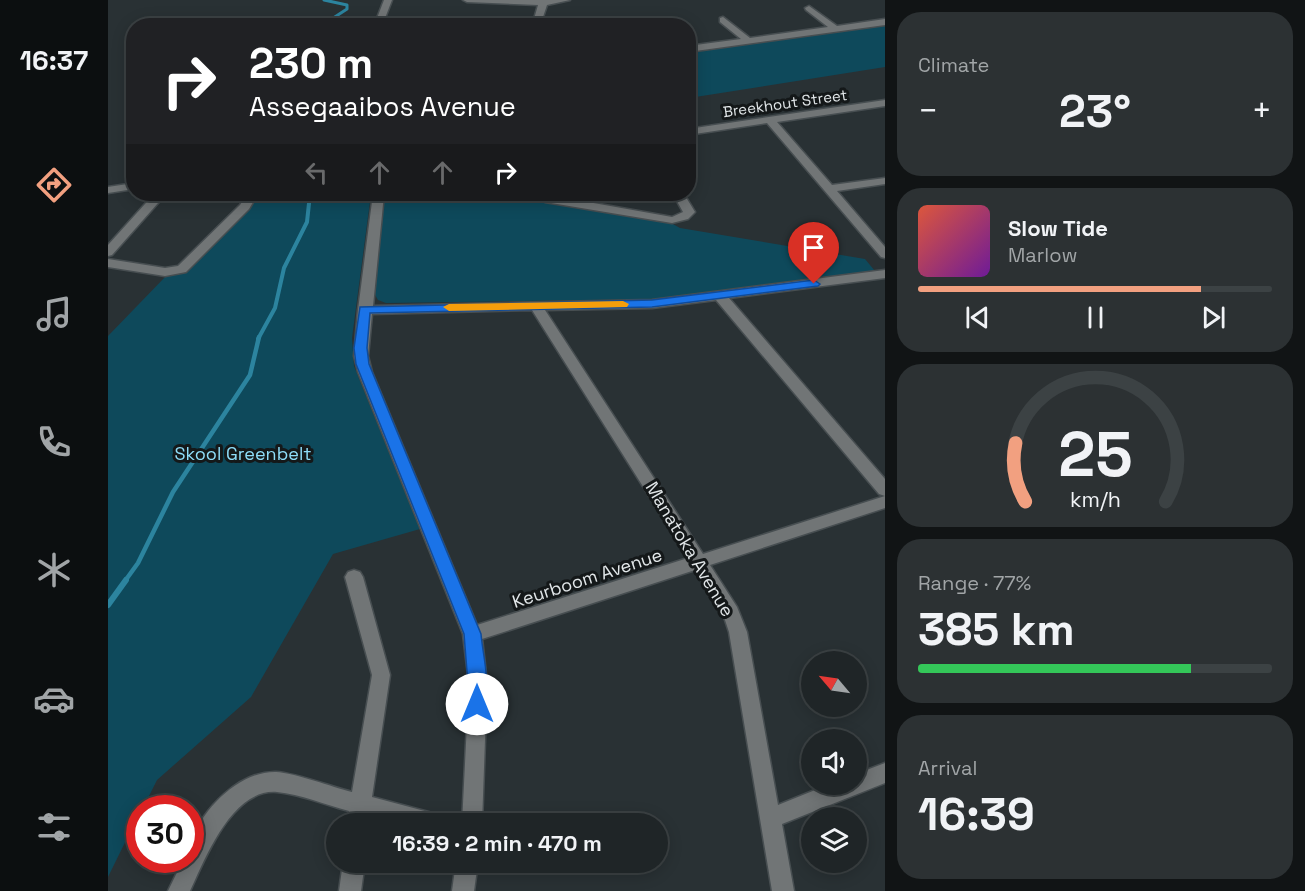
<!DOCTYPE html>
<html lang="en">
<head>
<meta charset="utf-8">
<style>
  body { margin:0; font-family:"Space Grotesk",sans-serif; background:#2c3133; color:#f1f3f6; height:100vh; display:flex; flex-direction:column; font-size:22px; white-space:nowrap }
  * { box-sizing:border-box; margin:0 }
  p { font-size:20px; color:#a1a5a7 }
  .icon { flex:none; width:33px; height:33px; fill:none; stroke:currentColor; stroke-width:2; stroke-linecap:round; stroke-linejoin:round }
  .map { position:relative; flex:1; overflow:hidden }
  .sheet { display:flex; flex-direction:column; gap:12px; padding:12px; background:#111415; width:420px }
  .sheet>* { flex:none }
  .hud { position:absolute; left:18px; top:18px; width:570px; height:183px; border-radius:24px; box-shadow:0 3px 15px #0003,0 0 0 2px #3c4244; background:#202124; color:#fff; overflow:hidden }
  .needle { width:39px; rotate:299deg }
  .controls { position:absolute; left:693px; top:651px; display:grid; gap:12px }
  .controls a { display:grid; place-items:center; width:66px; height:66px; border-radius:50%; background:#1f2527; box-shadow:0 3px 15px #0003,0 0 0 2px #3c4244; font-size:30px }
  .speed { position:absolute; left:18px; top:795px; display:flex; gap:12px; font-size:30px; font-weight:700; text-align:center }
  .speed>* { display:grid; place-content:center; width:78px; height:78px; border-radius:50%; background:#1f2527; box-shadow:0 3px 15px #0003,0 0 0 2px #3c4244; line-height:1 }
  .speed .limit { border:9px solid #d22; background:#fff; color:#111 }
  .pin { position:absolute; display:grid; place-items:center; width:51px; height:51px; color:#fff; margin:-62px -26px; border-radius:50% 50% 50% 0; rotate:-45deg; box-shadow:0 0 6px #0007 }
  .pin .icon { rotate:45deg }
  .me { position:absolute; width:66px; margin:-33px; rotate:0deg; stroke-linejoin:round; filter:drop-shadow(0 0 4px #0008) }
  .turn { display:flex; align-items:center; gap:21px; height:126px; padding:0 24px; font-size:27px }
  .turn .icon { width:78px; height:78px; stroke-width:2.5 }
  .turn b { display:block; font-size:42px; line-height:51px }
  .lanes { display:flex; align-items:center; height:57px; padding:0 24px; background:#0003; justify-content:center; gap:30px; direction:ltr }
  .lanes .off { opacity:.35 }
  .big { font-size:45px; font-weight:800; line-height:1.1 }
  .sheet .card { flex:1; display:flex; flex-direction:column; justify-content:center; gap:9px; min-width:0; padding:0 21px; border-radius:24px; background:#2c3133 }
  .sheet .dial { align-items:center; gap:0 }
  .dial svg { height:156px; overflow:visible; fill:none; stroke:#3c4244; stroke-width:7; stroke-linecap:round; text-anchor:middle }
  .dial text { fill:#f1f3f6; stroke:none }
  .song { display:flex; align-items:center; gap:18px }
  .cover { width:72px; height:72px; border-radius:9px; background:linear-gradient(135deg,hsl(10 70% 55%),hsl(280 70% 35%)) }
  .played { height:6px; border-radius:3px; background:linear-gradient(90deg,#f2a080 80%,#3c4244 80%) }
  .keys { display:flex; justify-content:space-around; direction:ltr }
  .heat { display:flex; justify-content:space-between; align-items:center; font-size:33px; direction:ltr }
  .charge { height:9px; border-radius:4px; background:linear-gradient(90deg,#34c759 77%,#3c4244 0) }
  .trip { position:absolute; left:218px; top:813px; width:342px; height:60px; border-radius:30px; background:#1f2527; box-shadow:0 3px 15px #0003,0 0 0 2px #3c4244; font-weight:800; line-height:60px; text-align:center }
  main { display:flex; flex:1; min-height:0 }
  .tab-bar { display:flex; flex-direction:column; width:108px; justify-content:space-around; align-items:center; background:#0c0f10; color:#a1a5a7 }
  .tab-bar .icon { width:42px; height:42px }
  .tab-bar .active { color:#f2a080 }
  .tab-bar b { font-size:27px; color:#f1f3f6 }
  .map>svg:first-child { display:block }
  .green { fill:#0e495b }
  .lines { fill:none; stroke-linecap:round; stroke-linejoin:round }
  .stream-far3 { stroke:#2c849f; stroke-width:3 }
  .stream-far2 { stroke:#2c849f; stroke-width:4 }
  .stream-far1 { stroke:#2c849f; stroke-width:4.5 }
  .stream { stroke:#2c849f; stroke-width:6 }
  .minor-casing { stroke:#474e51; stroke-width:3 }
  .minor { fill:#717576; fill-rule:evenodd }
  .route { fill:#1a73e8; stroke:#114b97; stroke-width:1.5 }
  .slow { fill:#f59e0b }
  .labels { text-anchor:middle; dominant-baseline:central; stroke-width:6; stroke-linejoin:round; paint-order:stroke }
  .far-street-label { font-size:15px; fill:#e2e7e9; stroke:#141819 }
  .park-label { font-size:18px; fill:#8eddf9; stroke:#141819 }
  .street-label { font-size:18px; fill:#e2e7e9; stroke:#141819 }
</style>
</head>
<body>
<main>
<nav class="tab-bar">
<b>16:37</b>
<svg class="icon active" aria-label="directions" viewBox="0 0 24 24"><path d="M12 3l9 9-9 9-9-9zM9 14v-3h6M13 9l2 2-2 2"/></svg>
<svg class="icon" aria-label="music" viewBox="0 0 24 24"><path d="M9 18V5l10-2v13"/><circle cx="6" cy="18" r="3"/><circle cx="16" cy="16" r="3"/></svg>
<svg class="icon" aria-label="phone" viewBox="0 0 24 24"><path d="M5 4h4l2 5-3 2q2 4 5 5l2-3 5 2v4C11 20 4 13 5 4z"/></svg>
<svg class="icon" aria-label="climate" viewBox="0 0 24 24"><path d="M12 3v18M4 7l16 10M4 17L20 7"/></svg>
<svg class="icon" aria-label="car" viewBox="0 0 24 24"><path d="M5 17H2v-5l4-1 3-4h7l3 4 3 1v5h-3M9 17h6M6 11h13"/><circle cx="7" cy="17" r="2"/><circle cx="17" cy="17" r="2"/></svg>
<svg class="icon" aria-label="filters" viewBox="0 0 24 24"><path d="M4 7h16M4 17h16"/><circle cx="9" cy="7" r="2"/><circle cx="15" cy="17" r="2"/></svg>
</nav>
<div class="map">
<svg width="777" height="891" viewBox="0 0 777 891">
  <rect width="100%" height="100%" fill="#293134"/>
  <g class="green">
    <path d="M777,24V67L581,98L580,52Z"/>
    <path d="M149,194H263L244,338L246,366L312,529L225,554L143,697L49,780L35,808H32L31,814L0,877V336L59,275L85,266L140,209Z"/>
    <path d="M277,194H364L420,203L431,201L563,223L572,228L757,259L767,271L549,299L278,303L270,300L266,293Z"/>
  </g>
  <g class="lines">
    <path class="stream-far3" d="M213,26L239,9V5L216,0"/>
    <path class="stream-far2" d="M150,339L167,308L176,268L199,222L202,194"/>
    <path class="stream-far1" d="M17,581L30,563L65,492L142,375L151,337"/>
    <path class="stream" d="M0,605L18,580"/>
    <defs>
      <g id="minor">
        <path d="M276,0H284L274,26H266Z"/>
        <path d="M355,0H462L439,5L432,26H424L430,5L359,2Z"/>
        <path d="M701,6L729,26L777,19V25L580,52V46L633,39L612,22V18L615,17L642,38L720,27L698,10L697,8Z"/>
        <path d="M777,100V106L669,122L724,185L777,178V184L729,191L777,247V258L773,257L659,123L580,135V129Z"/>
        <path d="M26,183V189L0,193V187Z"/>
        <path d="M46,194H58L4,255L0,256V245Z"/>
        <path d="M139,194H150L141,209L78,272L57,276L0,267V259L57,268L70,266L132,205Z"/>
        <path d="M265,194H276L265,306L544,300L777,270V278L621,298L777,479V496L771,494L608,300L544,308L437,310L595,554L777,496V508L602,565L629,607L639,632L670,805L722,784H748V774L777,763V783L674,824L686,891H664L621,632L615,614L587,570L374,639L379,683L374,824H354L361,683L355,634L250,372L246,356L250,310ZM424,310L580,558L369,625L264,372L260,356L264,314Z"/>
        <path d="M422,194H435L564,217L575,212L565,194H576L587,212L580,219L564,223L437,202Z"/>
        <path d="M246,570L252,572L255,577L282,675L264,797L328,814L335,817L338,824H287L261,816L259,824H239L241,811C218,805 192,794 169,792C124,788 97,859 82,891H60L75,860H82C82,854 82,847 83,841C95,809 131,771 168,772C187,773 224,787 244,792L264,675L237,577L240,572Z"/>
        <path d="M235,862H257L253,891H231Z"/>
        <path d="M348,862H370L366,891H344Z"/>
      </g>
    </defs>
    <use href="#minor" class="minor-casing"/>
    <use href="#minor" class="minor"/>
  </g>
  <path class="route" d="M706,280L712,284L710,286L544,307L262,313L259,348L261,364L373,634C375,657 384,688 375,709L369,711L362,709L356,634L248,364L246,348L252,307L544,300Z"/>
  <path class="slow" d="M515,301L521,304L519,307L341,311L335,307L341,304Z"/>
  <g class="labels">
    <g class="far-street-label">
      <text transform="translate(677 103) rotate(-8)">Breekhout Street</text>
    </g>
    <g class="park-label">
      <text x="135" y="453">Skool Greenbelt</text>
    </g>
    <g class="street-label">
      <text transform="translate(582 549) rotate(59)">Manatoka Avenue</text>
      <text transform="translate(479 578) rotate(-18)">Keurboom Avenue</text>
    </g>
  </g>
</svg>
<div class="controls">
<a><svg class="needle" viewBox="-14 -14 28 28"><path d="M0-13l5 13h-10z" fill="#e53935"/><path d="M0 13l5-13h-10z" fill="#a1a5a7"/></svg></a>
<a><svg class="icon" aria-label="sound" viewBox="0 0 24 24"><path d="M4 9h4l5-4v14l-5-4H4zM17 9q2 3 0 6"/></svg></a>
<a><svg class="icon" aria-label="layers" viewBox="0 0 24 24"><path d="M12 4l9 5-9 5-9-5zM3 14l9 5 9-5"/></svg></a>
</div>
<div class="speed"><div class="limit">30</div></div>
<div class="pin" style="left:706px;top:284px;background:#d93025"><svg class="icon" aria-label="arrive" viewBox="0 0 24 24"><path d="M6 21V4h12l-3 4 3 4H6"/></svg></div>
<svg class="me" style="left:369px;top:704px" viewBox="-20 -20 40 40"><circle r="19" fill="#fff"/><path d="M0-13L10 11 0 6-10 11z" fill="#1a73e8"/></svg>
<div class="trip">16:39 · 2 min · 470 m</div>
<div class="hud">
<div class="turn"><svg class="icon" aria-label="right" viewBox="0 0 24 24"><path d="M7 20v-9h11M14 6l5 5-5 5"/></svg><div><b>230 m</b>Assegaaibos Avenue</div></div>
<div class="lanes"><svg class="icon off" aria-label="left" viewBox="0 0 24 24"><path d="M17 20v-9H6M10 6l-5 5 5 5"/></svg><svg class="icon off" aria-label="ahead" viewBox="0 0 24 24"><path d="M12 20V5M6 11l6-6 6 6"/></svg><svg class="icon off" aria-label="ahead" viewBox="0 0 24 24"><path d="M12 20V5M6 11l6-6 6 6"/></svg><svg class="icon" aria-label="right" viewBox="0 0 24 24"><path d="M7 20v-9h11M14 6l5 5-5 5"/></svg></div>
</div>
</div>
<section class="sheet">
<div class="card"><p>Climate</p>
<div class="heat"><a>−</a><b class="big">23°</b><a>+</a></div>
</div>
<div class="card">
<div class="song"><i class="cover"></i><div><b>Slow Tide</b><p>Marlow</p></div></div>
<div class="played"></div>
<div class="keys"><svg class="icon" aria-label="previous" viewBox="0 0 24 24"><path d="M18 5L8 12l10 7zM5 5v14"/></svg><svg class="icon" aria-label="pause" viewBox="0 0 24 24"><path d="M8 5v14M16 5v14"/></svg><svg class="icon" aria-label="next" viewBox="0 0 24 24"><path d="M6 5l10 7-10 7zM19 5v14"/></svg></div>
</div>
<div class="card dial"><svg viewBox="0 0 100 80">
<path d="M14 69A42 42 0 1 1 86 69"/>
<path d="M14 69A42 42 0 0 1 9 39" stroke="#f2a080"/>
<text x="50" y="56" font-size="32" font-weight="700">25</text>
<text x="50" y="72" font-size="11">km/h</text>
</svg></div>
<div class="card"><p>Range · 77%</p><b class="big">385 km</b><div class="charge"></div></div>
<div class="card"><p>Arrival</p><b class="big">16:39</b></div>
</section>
</main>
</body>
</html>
